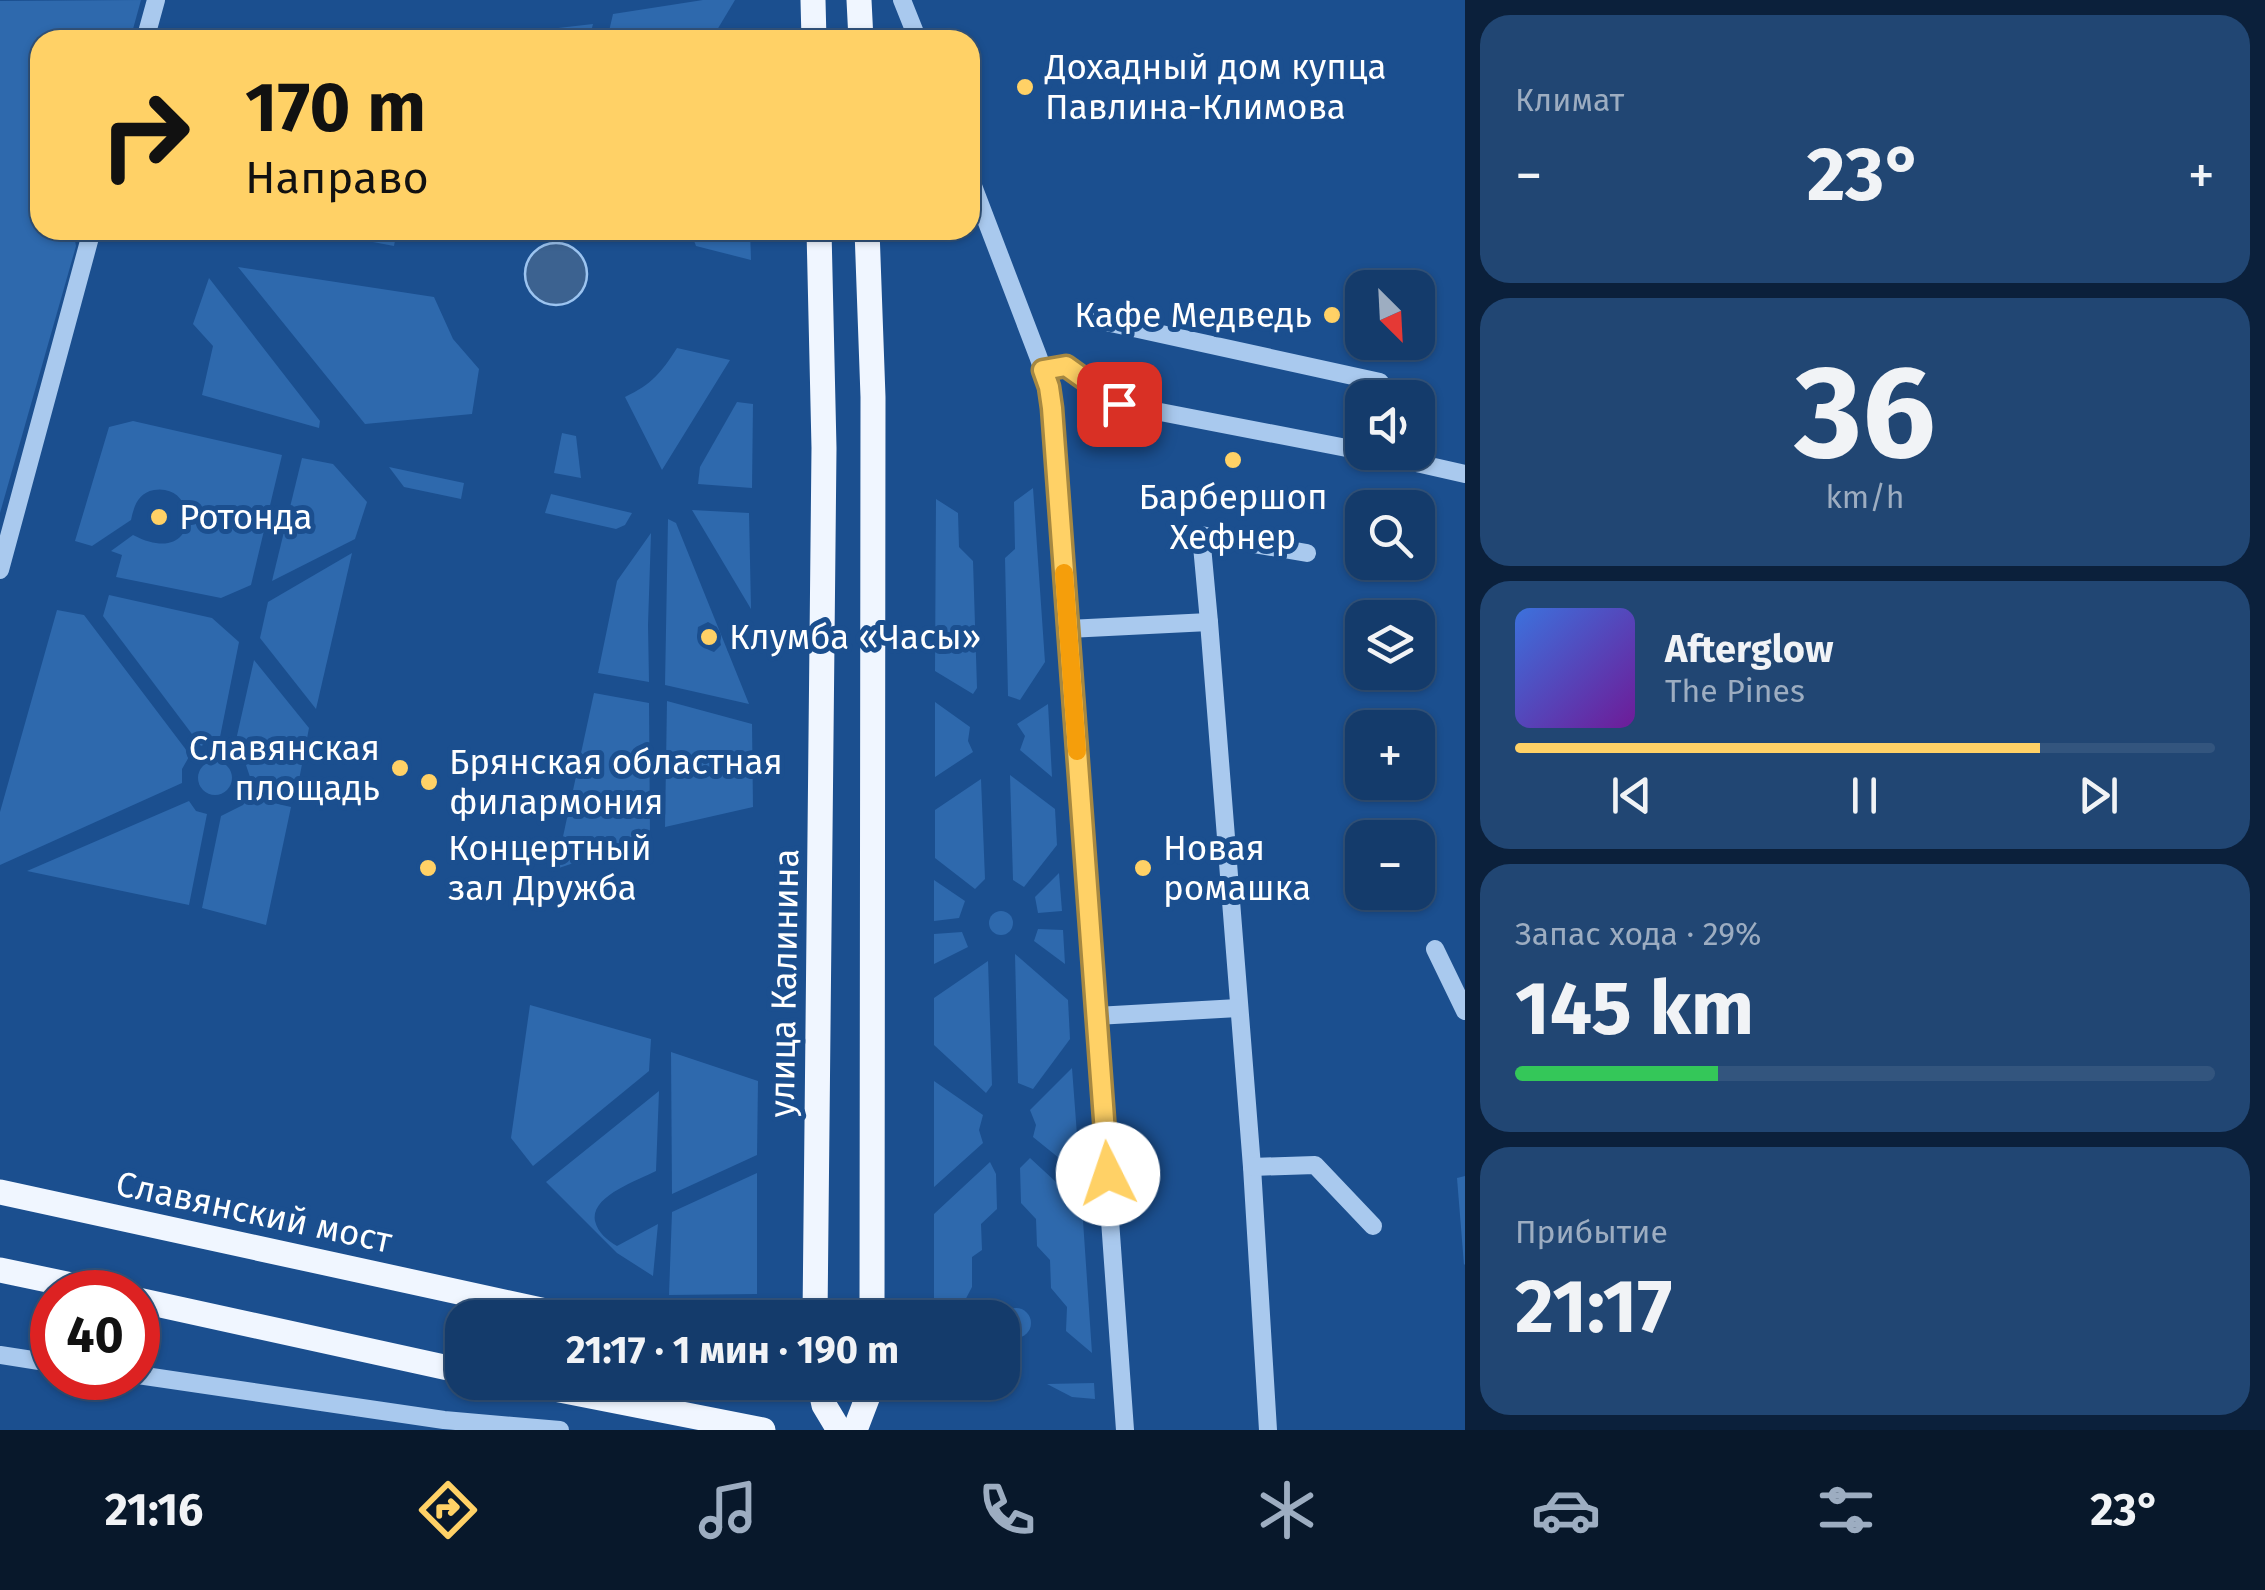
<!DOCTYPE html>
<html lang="ru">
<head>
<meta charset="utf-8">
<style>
  body { margin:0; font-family:"Fira Sans",sans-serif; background:#214673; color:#f1f3f6; height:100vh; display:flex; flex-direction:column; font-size:38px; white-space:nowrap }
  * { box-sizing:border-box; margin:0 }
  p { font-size:32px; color:#9dadc1 }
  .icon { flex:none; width:55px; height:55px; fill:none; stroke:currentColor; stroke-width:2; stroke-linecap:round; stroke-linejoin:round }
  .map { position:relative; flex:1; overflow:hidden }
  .sheet { display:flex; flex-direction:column; gap:15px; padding:15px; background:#0b203b; width:800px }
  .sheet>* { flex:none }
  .guide { position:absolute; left:30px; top:30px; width:950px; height:210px; border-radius:30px; box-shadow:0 2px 8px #0004,0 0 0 2px #33557e; background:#ffd166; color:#111; overflow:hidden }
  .needle { width:65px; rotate:156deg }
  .controls { position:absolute; left:1345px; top:270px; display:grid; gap:20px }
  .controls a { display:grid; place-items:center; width:90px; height:90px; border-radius:20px; background:#143b6b; box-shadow:0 2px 8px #0004,0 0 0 2px #33557e; font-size:50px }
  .speed { position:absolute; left:30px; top:1270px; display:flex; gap:20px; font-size:50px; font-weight:700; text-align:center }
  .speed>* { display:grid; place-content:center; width:130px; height:130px; border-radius:50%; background:#143b6b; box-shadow:0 2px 8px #0004,0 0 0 2px #33557e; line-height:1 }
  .speed .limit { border:15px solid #d22; background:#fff; color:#111 }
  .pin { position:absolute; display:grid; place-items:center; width:85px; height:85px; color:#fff; margin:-42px; border-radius:20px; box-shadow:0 5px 15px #0006 }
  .me { position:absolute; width:110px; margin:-55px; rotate:356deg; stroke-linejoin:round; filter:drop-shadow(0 0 8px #0008) }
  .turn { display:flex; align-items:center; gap:35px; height:210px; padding:0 50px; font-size:45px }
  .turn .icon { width:130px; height:130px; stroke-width:2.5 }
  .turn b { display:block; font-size:70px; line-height:85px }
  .big { font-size:75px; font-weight:700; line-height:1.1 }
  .sheet .card { flex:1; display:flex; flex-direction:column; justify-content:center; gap:15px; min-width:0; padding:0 35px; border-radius:30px; background:#214673 }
  .sheet .dial { align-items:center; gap:0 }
  .dial b { font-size:130px; line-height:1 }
  .song { display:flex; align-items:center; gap:30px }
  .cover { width:120px; height:120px; border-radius:15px; background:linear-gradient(135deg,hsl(220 70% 55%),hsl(280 70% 35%)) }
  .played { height:10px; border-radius:5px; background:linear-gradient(90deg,#ffd166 75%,#33557e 75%) }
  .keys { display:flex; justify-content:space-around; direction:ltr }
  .heat { display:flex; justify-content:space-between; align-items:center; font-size:55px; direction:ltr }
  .charge { height:15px; border-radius:8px; background:linear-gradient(90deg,#34c759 29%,#33557e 0) }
  .trip { position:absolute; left:445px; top:1300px; width:575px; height:100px; border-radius:30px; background:#143b6b; box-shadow:0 2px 8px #0004,0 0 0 2px #33557e; font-weight:700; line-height:100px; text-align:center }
  .tabs { display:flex; height:160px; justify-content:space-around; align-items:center; background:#08182b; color:#9dadc1 }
  .tabs .icon { width:70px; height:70px }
  .tabs .on { color:#ffd166 }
  .tabs b { font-size:45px; color:#f1f3f6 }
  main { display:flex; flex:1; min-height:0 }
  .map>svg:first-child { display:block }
  .green { fill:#2e69ad; fill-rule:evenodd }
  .water { fill:#3c6290; stroke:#9cc4f0; stroke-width:2.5 }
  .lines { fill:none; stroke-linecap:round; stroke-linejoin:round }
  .minor { stroke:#a9c9ee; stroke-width:18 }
  .major { stroke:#f0f6ff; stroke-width:25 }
  .route-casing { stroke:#a68842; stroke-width:25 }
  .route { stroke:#ffd166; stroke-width:18 }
  .slow { stroke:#f59e0b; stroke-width:18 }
  .poi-dot { fill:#ffd166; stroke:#1b4f8f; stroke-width:4 }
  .labels { text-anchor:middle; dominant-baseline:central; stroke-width:10; stroke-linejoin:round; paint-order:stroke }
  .poi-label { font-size:35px; fill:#fff; stroke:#1b4f8f; text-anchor:start }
  .street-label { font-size:35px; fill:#fff; stroke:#1b4f8f }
</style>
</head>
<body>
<main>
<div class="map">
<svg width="1465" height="1430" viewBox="0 0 1465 1430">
  <rect width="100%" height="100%" fill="#1b4f8f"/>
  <g class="green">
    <path d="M141,0L130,40H40V230H73L76,246L0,513V1Z"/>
    <path d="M703,0H735L711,40H607L613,14Z"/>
    <path d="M593,24L589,40H498L497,35Z"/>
    <path d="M370,230L396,235L394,246L315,231Z"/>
    <path d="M690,230H750L751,260L696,246Z"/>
    <path d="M238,267L434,297L453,339L479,369L472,414L365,424Z"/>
    <path d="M209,278L320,421L319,428L202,395L213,346L193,324Z"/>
    <path d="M677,348L730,360L662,470L625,397C652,384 661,373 677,348Z"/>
    <path d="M737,402L753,404L752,488L698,484L700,467Z"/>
    <path d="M133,421L282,455L251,585L221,598L116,577L122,555L111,551L133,535C202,571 201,482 154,490C138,493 134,506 131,520L92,546L75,541L109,427Z"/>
    <path d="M562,433L576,436L581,478L554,473Z"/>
    <path d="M302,458L333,464L367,502L355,539L272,581Z"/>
    <path d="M389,467L464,483L461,499L404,487Z"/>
    <path d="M1033,488L1045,662L1020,700L1008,696L1005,558L1015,549L1014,502Z"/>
    <path d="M551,494L632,513L625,525L616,529L545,513Z"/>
    <path d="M936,499L958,513L959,547L973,561L977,688L973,694L935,671Z"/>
    <path d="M692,510L749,513L751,609Z"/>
    <path d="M668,519L676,523L749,704L665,685ZM708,622L717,627L721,645L714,652C700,647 696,641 698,627Z"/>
    <path d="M651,533L648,625L649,682L598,673L617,581Z"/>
    <path d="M352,553L316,709L260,638L268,602Z"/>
    <path d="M109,595L212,618L239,642L220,737L201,746L103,616Z"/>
    <path d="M57,610L84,615L190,755L182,769V783L0,865V812Z"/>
    <path d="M254,660L309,728L298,785L250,777L245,762L234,749Z"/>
    <path d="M594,693L649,703L650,837L556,869Z"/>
    <path d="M667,701L752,724L753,807L665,827Z"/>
    <path d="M935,702L970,727L968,741L973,752L935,777Z"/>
    <path d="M1048,704L1052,777L1020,750L1025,736L1017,724Z"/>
    <circle cx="215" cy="778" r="17"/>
    <path d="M1010,775L1055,809L1057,845L1024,887L1013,880Z"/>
    <path d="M981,779L985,879L975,889L935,858V810Z"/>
    <path d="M248,797L291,807L266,925L202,908L221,816L243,805Z"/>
    <path d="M189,801L196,811L207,814L189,905L27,871Z"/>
    <path d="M1059,873L1062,911L1038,913L1035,897Z"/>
    <path d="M934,880L965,901L959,918L934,921Z"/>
    <circle cx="1001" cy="923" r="12"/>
    <path d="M1038,929L1063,930L1065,964L1034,941Z"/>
    <path d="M962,932L968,947L934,964V934Z"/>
    <path d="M1015,954L1068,1000L1070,1039L1033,1089L1018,1083Z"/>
    <path d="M988,961L992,1085L986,1093L934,1045V998Z"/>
    <path d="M530,1005L651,1039L649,1071L533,1166L511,1138Z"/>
    <path d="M671,1052L758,1081L757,1155L672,1194Z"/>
    <path d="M1072,1068L1080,1175L1033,1137L1036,1125L1030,1110Z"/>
    <path d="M934,1081L983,1115L979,1130L983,1143L934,1187Z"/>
    <path d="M659,1091L656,1171C637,1181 590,1196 595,1221C598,1233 607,1240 617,1246L658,1224L653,1276L617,1253L546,1182Z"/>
    <path d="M1030,1158L1082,1206L1092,1353L1066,1331L1067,1307L1051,1288L1050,1260L1037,1246L1036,1219L1021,1203L1020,1168Z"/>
    <path d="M990,1162L996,1174L997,1209L981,1224L982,1250L972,1257V1287L961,1308V1317H934V1214Z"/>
    <path d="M757,1173V1294L669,1295L672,1212Z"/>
    <path d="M1465,1176V1264L1464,1265L1457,1178Z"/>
    <circle cx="1016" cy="1323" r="15"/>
    <path d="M1094,1383L1095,1399L1072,1397L1047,1384Z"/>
  </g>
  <circle class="water" cx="556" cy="274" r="31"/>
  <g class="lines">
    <g class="minor">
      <path d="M902,0L918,40"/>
      <path d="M145,40L156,0"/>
      <path d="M970,178L1038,356L1049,387L1052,408L1125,1430"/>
      <path d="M1088,318L1380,382"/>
      <path d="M1043,370L1066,367L1119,404L1362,451"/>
      <path d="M1368,452L1465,474"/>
      <path d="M0,570L92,230"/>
      <path d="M1209,622L1252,1167L1268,1430"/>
      <path d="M1068,629L1209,622L1201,535L1307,553"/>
      <path d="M1435,949L1465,1011"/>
      <path d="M1096,1016L1238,1008"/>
      <path d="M1252,1167L1315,1165L1373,1226"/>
      <path d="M0,1355L52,1363"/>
      <path d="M138,1375L444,1420L560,1430"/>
    </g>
    <g class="major">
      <path d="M813,0L814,40"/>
      <path d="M859,0L861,40"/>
      <path d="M867,230L873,397L872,1318"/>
      <path d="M0,1192L578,1318"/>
      <path d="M0,1270L105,1292"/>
      <path d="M138,1300L462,1371"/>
      <path d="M815,1318L824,448L819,230"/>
      <path d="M519,1382L763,1430"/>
      <path d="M819,1382L824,1405L839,1430"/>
      <path d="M855,1430L868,1396L870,1382"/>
    </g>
  </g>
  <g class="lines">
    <defs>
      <path id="route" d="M1108,1174L1052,408L1049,387L1043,370L1066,366L1119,404"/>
    </defs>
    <use href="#route" class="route-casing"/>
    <use href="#route" class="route"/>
    <path class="slow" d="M1064,573L1077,751"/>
  </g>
  <g class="poi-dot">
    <circle cx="1025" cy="87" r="10"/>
    <circle cx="1332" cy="315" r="10"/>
    <circle cx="1233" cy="460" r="10"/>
    <circle cx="159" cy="517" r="10"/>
    <circle cx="709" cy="637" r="10"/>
    <circle cx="400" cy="768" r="10"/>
    <circle cx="429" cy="782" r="10"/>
    <circle cx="428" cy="868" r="10"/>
    <circle cx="1143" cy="868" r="10"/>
  </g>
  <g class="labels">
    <g class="poi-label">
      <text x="1045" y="67">Дохадный дом купца<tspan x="1045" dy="40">Павлина-Климова</tspan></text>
      <text x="1312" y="315" text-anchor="end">Кафе Медведь</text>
      <text x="1233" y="497" text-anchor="middle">Барбершоп<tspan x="1233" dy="40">Хефнер</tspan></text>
      <text x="179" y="517">Ротонда</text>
      <text x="729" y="637">Клумба «Часы»</text>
      <text x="380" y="748" text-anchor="end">Славянская<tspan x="380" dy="40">площадь</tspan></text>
      <text x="449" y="762">Брянская областная<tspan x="449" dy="40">филармония</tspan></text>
      <text x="448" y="848">Концертный<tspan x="448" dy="40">зал Дружба</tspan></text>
      <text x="1163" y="848">Новая<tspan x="1163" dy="40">ромашка</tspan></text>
    </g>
    <g class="street-label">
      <text transform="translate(784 983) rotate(-89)">улица Калинина</text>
      <text transform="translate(254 1212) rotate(12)">Славянский мост</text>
    </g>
  </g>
</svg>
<div class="controls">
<a><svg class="needle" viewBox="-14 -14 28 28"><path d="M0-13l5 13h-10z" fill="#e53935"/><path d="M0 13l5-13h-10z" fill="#9dadc1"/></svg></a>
<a><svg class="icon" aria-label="sound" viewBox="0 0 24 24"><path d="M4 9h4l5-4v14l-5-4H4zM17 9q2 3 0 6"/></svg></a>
<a><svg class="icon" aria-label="search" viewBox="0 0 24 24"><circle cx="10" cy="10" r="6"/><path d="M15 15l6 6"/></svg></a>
<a><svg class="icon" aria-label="layers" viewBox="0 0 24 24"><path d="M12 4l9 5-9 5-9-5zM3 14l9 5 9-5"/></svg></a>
<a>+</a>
<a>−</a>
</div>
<div class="speed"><div class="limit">40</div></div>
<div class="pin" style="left:1119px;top:404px;background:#d93025"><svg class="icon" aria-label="arrive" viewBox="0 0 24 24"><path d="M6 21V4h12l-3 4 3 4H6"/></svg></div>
<svg class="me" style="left:1108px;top:1174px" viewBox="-20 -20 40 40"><circle r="19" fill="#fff"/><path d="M0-13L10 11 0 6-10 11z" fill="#ffd166"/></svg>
<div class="trip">21:17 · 1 мин · 190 m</div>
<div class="guide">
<div class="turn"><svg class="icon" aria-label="right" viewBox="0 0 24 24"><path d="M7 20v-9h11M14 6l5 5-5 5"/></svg><div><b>170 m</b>Направо</div></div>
</div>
</div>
<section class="sheet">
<div class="card"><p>Климат</p>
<div class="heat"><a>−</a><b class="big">23°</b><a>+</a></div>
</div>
<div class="card dial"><b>36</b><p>km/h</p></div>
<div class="card">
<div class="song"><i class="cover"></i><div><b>Afterglow</b><p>The Pines</p></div></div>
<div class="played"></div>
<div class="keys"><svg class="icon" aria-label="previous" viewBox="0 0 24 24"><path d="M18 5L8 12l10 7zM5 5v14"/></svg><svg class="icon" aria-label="pause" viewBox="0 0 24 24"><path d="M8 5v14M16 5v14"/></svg><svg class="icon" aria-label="next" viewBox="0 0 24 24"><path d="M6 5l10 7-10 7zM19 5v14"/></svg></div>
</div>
<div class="card"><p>Запас хода · 29%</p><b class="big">145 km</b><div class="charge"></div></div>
<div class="card"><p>Прибытие</p><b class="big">21:17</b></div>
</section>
</main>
<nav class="tabs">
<b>21:16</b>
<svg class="icon on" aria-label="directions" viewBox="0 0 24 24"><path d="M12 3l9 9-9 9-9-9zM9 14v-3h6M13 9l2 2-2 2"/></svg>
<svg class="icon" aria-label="music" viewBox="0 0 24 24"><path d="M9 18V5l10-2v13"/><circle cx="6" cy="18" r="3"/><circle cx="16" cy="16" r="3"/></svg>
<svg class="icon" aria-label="phone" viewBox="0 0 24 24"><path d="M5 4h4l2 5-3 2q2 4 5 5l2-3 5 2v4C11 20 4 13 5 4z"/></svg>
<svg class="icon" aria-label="climate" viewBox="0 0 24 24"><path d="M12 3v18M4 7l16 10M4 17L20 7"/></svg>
<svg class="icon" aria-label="car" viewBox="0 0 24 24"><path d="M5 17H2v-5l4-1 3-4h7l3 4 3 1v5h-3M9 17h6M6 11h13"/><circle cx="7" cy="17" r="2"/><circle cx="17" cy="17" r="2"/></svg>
<svg class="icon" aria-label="filters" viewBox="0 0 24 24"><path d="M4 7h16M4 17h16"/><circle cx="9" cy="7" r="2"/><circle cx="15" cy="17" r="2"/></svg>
<b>23°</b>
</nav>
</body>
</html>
